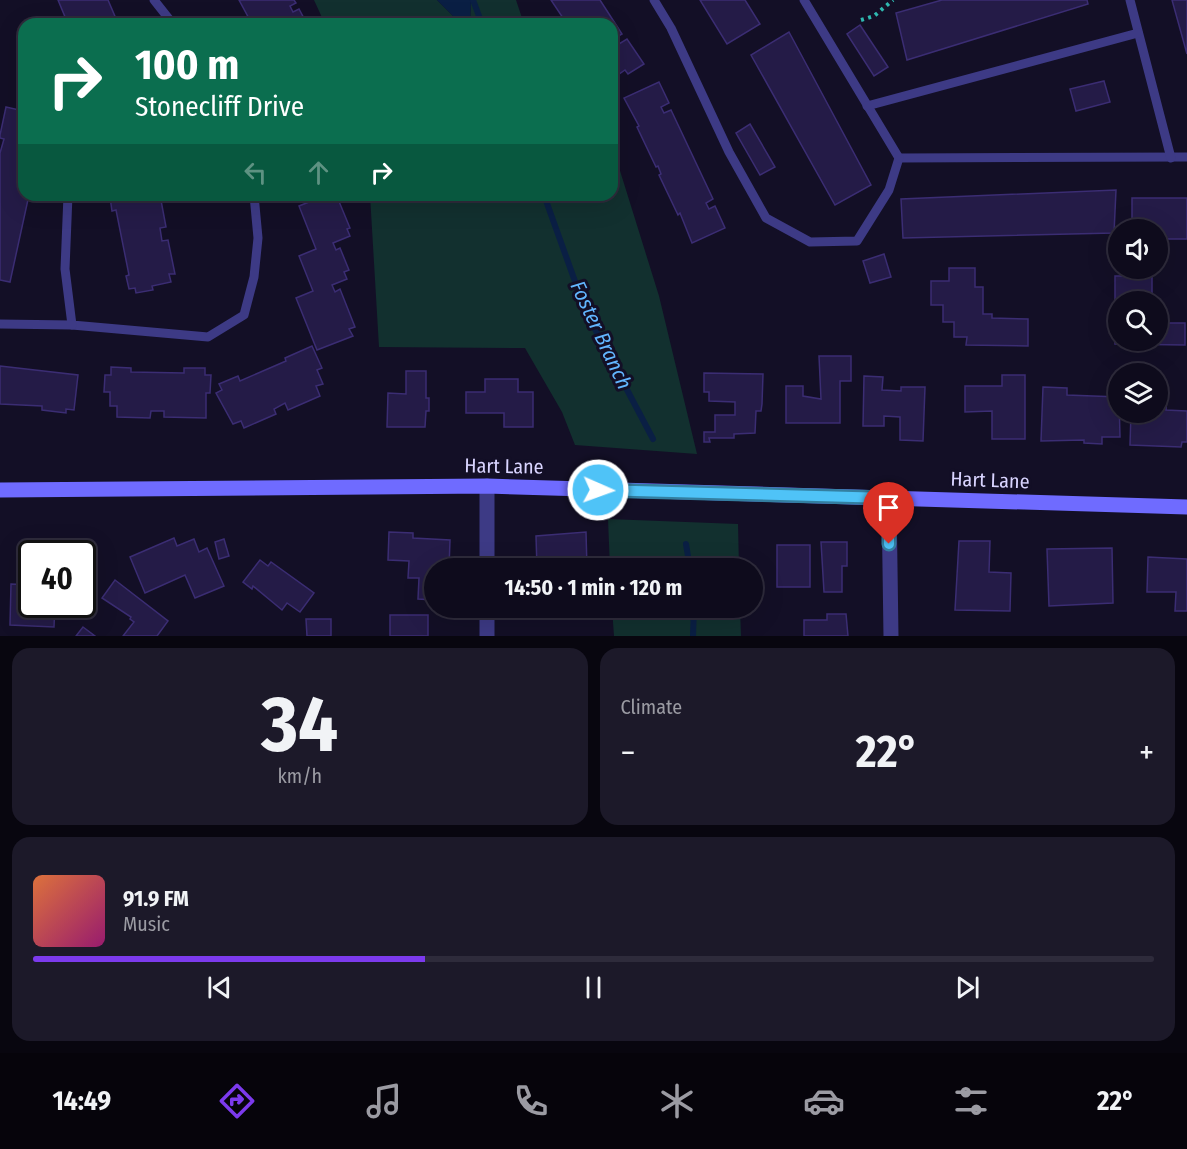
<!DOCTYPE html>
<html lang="en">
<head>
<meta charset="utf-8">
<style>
  body { margin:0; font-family:"Fira Sans Condensed",sans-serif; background:#1c1929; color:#f1f3f6; height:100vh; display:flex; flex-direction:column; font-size:22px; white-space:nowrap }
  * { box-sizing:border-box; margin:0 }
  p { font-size:20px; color:#9b9ba3 }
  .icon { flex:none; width:33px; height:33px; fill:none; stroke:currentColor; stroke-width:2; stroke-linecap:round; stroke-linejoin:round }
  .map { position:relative; height:636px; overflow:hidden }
  .sheet { display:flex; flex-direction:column; gap:12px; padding:12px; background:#08060f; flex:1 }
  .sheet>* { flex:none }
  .banner { position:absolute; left:18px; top:18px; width:600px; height:183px; border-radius:18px; box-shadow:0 6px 24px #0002,0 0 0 2px #2e2b3b; background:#0b6e4f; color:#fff; overflow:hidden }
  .fabs { position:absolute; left:1108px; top:219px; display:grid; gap:12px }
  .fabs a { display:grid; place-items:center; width:60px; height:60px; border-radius:50%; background:#0e0b1c; box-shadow:0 6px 24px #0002,0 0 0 2px #2e2b3b; font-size:30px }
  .speed { position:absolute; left:18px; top:540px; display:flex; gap:12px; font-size:30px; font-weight:700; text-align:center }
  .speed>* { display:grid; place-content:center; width:78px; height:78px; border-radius:50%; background:#0e0b1c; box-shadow:0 6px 24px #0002,0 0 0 2px #2e2b3b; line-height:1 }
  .speed .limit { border:3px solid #111; border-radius:9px; background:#fff; color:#111 }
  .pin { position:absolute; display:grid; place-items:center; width:51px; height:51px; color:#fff; margin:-62px -26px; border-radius:50% 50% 50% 0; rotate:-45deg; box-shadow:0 0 6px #0007 }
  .pin .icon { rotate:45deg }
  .me { position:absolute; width:66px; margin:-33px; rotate:92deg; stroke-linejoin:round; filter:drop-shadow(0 0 4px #0008) }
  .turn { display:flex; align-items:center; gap:21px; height:126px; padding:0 18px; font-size:27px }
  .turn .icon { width:78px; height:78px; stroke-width:2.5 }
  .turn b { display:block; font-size:42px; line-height:51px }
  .lanes { display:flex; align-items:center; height:57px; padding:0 18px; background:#0003; justify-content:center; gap:30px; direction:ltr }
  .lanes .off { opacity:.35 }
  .big { font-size:45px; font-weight:700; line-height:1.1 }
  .sheet .widget { flex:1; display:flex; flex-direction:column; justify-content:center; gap:9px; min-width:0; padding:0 21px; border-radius:18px; background:#1c1929 }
  .sheet .dial { align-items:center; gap:0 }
  .dial b { font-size:78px; line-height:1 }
  .song { display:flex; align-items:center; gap:18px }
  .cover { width:72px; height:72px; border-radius:9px; background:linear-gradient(135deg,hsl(20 70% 55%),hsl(320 70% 35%)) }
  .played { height:6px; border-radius:3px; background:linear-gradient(90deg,#7c3aed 35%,#2e2b3b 35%) }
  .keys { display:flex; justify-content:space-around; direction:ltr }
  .heat { display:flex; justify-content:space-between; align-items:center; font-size:33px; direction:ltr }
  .sheet .tiles { flex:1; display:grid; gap:12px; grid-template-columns:1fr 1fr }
  .widget:last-child { grid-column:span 2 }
  .trip { position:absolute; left:424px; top:558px; width:339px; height:60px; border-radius:30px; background:#0e0b1c; box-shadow:0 6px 24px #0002,0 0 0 2px #2e2b3b; font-weight:700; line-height:60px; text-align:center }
  .tab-bar { display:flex; height:96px; justify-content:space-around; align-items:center; background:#06040b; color:#9b9ba3 }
  .tab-bar .icon { width:42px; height:42px }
  .tab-bar .current { color:#7c3aed }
  .tab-bar b { font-size:27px; color:#f1f3f6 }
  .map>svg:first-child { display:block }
  .green { fill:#12302f }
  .water { fill:#0a1f44 }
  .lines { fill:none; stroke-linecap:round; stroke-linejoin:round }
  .stream { stroke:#0a1f44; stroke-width:6 }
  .building { fill:#241b47; stroke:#3b2d73; stroke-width:1.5 }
  .path { stroke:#2fb8b0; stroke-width:4; stroke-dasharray:3 4.5; stroke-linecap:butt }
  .lane { stroke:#3d3a85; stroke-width:9 }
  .street { stroke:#3d3a85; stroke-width:15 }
  .secondary { stroke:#6f6bff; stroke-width:15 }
  .route-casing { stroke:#337fa1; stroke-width:15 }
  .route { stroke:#4fc3f7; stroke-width:10 }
  .labels { text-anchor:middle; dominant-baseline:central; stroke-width:6; stroke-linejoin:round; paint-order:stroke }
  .street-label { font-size:20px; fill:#d9d4ff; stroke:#130f26 }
  .water-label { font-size:21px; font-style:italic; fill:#62b6ff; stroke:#130f26 }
</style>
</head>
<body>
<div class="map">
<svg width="1187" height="636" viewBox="0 0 1187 636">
  <rect width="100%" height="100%" fill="#130f26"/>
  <g class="green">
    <path d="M314,0H437L461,24H325Z"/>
    <path d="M471,0H516L524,24H470Z"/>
    <path d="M612,145L659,296L697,454L575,445L562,412L525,348L379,347L370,195H612Z"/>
    <path d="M608,519L738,524L739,568H610Z"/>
    <path d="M612,608H740L741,636H614Z"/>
  </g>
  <path class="water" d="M437,0H471L470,24H461Z"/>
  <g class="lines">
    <g class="stream">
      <path d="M473,0L482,24"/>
      <path d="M544,195L586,312L653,439"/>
      <path d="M686,544L690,568"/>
      <path d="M693,636L694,608"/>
    </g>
  </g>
  <g class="building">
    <path d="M58,0H108L117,21L111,24H68Z"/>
    <path d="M239,0H294L296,3L290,6L293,12L299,9L307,24H252Z"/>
    <path d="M551,0H600L622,34L615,38L619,44L627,39L644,64L628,74L625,70L612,79V24H567Z"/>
    <path d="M700,0H745L760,24L727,44Z"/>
    <path d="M942,0H1087L1088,4L907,60L896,13Z"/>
    <path d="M1172,0H1187V54Z"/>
    <path d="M860,25L888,67L874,76L847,34Z"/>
    <path d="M789,32L871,185L835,205L751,55Z"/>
    <path d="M1104,81L1110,102L1076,111L1070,89Z"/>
    <path d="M659,82L669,103L661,107L664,113L671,110L713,199L706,203L709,209L715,206L725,228L692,243L680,213L678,215L659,175L661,174L658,166L656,167L637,127L639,126L624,98Z"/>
    <path d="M6,107L24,111V195H29L10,282L0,280V153L4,139L0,138V135Z"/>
    <path d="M750,124L775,167L760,175L736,133Z"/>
    <path d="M1116,190L1114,233L903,238L901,199Z"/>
    <path d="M160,195L166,227L160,228L162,241L168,240L175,274H169L171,282L152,286L153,290L136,293L135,288L129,289L126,276L129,275L116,210L112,211L110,197Z"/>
    <path d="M312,195H334L336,200L338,199L350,228L347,229L350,236L333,243L336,250L340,248L349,270L344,272L347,279L332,285L335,292L340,289L355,327L349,329L353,336L317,350L296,298L313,291L299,256L316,249L299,206L314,200Z"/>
    <path d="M1132,198H1187V239H1158V230H1132Z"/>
    <path d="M884,254L891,277L870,283L863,261Z"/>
    <path d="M949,268H975V287H983V314H992V318L1028,319V346L966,345L967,337H954V322H943V305H931V281H949Z"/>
    <path d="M1115,276H1152V302H1119V340H1158V310V323H1185V345L1115,344Z"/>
    <path d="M312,346L322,368L317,370L323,384L316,386L320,396L288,410L285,403L274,409L276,414L244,428L241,421L233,424L216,393L222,390L219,384L238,376L240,381L286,361L285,358Z"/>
    <path d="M819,356H851V381H840V423H786V386H803V396L821,399Z"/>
    <path d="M0,366L78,375L74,410L66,409V413L42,410V406L0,404Z"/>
    <path d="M111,367L131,368V372L184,373V368H205V375H211L210,393H206V418L164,417V411H151L150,418L117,417V406H110V392H104L105,375H111Z"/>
    <path d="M406,371H426V398H429V411H426L425,427H387L388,393L406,394Z"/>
    <path d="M704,373L763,374L762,404L761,411H756L755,433L734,434V438H709L710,442H704V432H715V415H735V402L709,401V392H704Z"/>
    <path d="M1002,375H1025V439H992V411L965,412V386H1002Z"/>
    <path d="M864,376L883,377L882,390L901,391V387H925L923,441L900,440V417L884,416V426H863Z"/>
    <path d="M485,379H518V392H533V427H504V413H466V392H485Z"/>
    <path d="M1043,387L1067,388V395L1119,397L1120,437H1102V444L1084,443V440L1041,441Z"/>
    <path d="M1158,395H1167L1166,410L1187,411V442H1182L1181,447L1130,445L1131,412H1158Z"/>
    <path d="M389,532L413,533V538L450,540L449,568H435V600L418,599L419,578H408L409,561L388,560Z"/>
    <path d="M586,532L587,568H537L536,536Z"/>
    <path d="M174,538L177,546L194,539L199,552L207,548L224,586L195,598L185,575L145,593L130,557Z"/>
    <path d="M224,539L229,556L219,559L215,542Z"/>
    <path d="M959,541H990L989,572L1011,573L1010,611L955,610Z"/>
    <path d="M821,542H847V566H842V592H824Z"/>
    <rect x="777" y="545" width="33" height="42"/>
    <path d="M1112,548L1113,603L1049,606L1047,549Z"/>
    <path d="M1148,557L1187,559V611H1175L1176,592H1147Z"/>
    <path d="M260,560L268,566L271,562L314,593L300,612L287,603L282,610L253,586L252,589L243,582Z"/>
    <path d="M115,580L168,621L157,636H123L134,622L130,619L131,617L102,598Z"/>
    <path d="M11,584L32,585V604H55L54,627L10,625Z"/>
    <path d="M827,614H846L848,636H804V620H827Z"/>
    <rect x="390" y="615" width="38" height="21"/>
    <path d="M306,619H331V636H307Z"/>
    <path d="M83,627L95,636H76Z"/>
  </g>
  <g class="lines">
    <path class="path" d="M861,20L874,16L893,0"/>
    <g class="lane">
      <path d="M154,0L173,24"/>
      <path d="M654,0L671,28L729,152L766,218L810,242L857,241L889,190L899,158L1187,157"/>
      <path d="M804,0L899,158"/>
      <path d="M1130,0L1171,158"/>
      <path d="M867,106L1138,33"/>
      <path d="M68,195L65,269L72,325L208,337L244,315L254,277L258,238L254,195"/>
      <path d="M0,324L72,325"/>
    </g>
    <g class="street">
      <path d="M889,498L891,636"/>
      <path d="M487,568V486"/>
      <path d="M487,636V608"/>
    </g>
    <path class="secondary" d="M0,490L487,486L1187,507"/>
  </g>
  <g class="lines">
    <defs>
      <path id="route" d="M598,490L889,498V544"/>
    </defs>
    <use href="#route" class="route-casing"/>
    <use href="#route" class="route"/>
  </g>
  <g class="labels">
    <g class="street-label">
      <text transform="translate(504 466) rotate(1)">Hart Lane</text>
      <text transform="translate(990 480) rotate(2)">Hart Lane</text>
    </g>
    <g class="water-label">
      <text transform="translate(601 335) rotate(65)">Foster Branch</text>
    </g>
  </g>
</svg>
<div class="fabs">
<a><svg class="icon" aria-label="sound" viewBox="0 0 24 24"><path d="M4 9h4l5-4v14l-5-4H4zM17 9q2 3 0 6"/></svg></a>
<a><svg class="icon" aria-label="search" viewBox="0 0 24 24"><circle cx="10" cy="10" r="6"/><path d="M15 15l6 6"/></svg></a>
<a><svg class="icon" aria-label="layers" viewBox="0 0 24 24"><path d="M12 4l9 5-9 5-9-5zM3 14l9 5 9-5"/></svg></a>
</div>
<div class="speed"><div class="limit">40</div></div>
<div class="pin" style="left:889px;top:544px;background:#d93025"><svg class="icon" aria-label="arrive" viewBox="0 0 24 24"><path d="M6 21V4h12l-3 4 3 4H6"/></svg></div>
<svg class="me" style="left:598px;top:490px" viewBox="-20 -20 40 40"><circle r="17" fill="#4fc3f7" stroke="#fff" stroke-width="3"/><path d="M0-11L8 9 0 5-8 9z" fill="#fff"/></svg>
<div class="trip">14:50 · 1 min · 120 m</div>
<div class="banner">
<div class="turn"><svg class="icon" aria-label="right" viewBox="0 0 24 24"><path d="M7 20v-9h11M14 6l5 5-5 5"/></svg><div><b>100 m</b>Stonecliff Drive</div></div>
<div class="lanes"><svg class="icon off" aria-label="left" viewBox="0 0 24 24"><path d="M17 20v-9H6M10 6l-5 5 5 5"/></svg><svg class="icon off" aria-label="ahead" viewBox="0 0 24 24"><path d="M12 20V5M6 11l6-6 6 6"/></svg><svg class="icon" aria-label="right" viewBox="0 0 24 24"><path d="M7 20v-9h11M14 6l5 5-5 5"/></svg></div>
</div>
</div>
<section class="sheet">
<div class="tiles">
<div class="widget dial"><b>34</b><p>km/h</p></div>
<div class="widget"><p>Climate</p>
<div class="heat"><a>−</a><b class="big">22°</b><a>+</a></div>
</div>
<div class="widget">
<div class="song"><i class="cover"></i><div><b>91.9 FM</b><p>Music</p></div></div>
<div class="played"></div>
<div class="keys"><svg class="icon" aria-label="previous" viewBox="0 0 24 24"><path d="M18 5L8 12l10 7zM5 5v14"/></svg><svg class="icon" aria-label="pause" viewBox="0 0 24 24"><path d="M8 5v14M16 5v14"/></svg><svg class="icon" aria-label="next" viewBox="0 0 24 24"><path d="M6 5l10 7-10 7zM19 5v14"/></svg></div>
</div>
</div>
</section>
<nav class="tab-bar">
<b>14:49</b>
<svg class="icon current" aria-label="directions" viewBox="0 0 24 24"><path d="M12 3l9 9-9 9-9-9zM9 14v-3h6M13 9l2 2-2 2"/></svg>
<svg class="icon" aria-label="music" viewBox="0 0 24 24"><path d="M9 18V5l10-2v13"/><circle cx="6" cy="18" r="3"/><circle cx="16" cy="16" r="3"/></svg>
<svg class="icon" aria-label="phone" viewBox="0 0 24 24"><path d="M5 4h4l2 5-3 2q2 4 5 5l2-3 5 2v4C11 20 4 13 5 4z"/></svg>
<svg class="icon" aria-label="climate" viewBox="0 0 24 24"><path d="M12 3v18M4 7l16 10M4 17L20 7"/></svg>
<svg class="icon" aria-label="car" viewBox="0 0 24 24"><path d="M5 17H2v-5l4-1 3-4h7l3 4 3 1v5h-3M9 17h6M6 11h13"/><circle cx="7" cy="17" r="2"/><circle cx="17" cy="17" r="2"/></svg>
<svg class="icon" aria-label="filters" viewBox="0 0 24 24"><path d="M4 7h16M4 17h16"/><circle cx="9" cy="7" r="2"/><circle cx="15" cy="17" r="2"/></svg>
<b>22°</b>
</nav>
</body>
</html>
